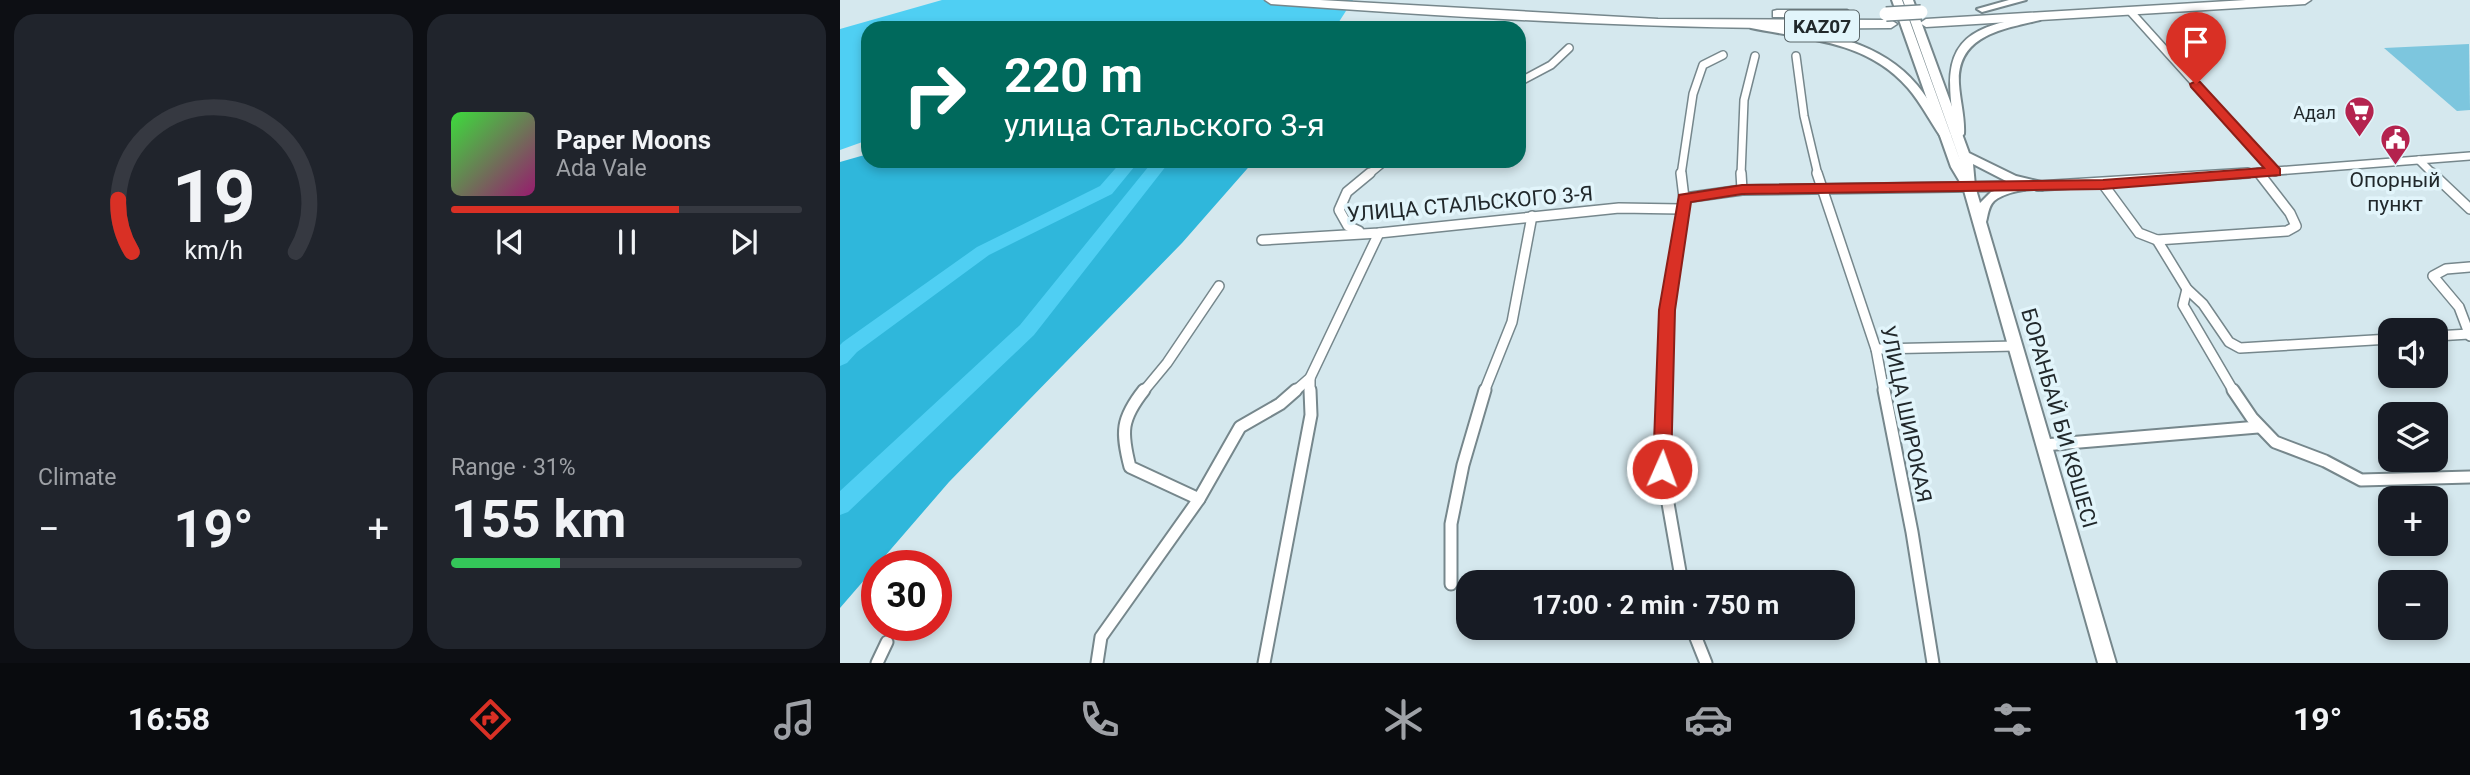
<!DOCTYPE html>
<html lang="en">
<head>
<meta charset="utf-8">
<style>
  body { margin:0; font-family:Roboto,sans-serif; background:#20242c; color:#f1f3f6; height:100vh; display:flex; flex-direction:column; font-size:26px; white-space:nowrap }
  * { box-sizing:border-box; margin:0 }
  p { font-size:23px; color:#9ea1a6 }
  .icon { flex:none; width:38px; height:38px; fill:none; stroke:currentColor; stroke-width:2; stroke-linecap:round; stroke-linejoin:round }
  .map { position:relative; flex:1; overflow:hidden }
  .drawer { display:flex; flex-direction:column; gap:14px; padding:14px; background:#0d0f14; width:840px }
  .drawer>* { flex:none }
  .banner { position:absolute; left:21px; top:21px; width:665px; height:147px; border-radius:21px; box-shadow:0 4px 10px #0003; background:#00695c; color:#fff; overflow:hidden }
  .buttons { position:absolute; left:1538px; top:318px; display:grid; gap:14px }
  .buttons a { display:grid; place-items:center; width:70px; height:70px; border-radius:14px; background:#171b24; box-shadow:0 4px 10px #0003; font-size:35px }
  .speed { position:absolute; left:21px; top:550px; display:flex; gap:14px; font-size:35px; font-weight:700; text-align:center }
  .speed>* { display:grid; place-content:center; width:91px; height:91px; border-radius:50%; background:#171b24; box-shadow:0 4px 10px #0003; line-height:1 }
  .speed .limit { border:10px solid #d22; background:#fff; color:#111 }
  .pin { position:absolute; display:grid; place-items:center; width:60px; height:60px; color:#fff; margin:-72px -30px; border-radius:50% 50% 50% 0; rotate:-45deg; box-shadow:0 0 7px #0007 }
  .pin .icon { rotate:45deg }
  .me { position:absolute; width:77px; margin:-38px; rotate:2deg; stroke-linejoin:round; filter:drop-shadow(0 0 5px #0008) }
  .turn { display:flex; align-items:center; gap:24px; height:147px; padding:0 28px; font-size:32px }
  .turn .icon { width:91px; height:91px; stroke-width:2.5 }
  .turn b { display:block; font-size:49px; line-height:60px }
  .big { font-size:52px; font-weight:700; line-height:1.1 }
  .drawer .tile { flex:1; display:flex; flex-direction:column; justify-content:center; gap:10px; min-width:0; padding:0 24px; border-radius:21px; background:#20242c }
  .drawer .dial { align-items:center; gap:0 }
  .dial svg { height:182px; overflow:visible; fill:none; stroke:#363941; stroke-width:7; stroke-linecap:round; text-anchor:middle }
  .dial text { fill:#f1f3f6; stroke:none }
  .song { display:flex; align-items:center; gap:21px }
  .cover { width:84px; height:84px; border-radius:10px; background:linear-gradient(135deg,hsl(120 70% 55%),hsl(320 70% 35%)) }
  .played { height:7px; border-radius:4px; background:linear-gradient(90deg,#d93025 65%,#363941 65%) }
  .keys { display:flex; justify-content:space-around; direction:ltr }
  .heat { display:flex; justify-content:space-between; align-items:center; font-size:38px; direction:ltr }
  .charge { height:10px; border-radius:5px; background:linear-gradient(90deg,#34c759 31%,#363941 0) }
  .drawer .tiles { flex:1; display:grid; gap:14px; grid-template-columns:repeat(2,1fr) }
  .trip { position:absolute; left:616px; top:570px; width:399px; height:70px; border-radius:21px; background:#171b24; box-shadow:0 4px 10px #0003; font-weight:700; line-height:70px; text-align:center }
  .menu { display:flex; height:112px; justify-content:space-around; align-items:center; background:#090b0e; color:#9ea1a6 }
  .menu .icon { width:49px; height:49px }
  .menu .current { color:#d93025 }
  .menu b { font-size:32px; color:#f1f3f6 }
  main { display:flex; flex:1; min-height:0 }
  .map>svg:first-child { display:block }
  .green { fill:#7dc6de }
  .forest { fill:#2fb7db }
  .water { fill:#4fcff3 }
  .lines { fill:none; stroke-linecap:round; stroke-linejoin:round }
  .river { fill:#4fcff3; fill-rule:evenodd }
  .street-far2-casing { stroke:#76878c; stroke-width:10 }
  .street-far1-casing { stroke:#76878c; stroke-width:12 }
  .street-casing { stroke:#76878c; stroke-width:15 }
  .secondary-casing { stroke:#76878c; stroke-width:4 }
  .primary-casing { stroke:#76878c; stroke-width:4 }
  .highway-casing { stroke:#76878c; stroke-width:3 }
  .street-far2 { stroke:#fff; stroke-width:7 }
  .street-far1 { stroke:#fff; stroke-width:9 }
  .street { stroke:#fff; stroke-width:11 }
  .secondary { fill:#fff; fill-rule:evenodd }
  .primary { fill:#fff; fill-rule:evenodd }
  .highway { fill:#fff; fill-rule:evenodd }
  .highway-bridge-casing { stroke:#76878c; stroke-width:16; stroke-linecap:butt }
  .highway-bridge { stroke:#fff; stroke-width:13 }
  .route { fill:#d93025; stroke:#8d1f18; stroke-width:2 }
  .labels { text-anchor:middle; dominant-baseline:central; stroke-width:7; stroke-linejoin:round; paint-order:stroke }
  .far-poi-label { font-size:18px; fill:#21282b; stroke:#e2f5fb; text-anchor:end }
  .shield { fill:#e2f5fb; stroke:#5b6669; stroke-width:2 }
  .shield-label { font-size:19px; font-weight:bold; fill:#21282b }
  .poi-label { font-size:21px; fill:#21282b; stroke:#e2f5fb }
  .street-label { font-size:21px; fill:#21282b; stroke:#e2f5fb }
</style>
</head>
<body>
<main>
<section class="drawer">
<div class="tiles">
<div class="tile dial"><svg viewBox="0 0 100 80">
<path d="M14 69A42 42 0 1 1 86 69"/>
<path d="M14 69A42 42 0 0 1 8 46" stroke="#d93025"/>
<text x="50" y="56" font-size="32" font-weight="700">19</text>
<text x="50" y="72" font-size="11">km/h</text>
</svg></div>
<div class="tile">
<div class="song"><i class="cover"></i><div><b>Paper Moons</b><p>Ada Vale</p></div></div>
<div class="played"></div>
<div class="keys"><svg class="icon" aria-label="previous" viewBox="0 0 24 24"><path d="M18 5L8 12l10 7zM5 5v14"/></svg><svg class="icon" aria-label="pause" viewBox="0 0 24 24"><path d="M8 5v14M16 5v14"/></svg><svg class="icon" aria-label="next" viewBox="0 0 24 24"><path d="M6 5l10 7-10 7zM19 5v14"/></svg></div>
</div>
<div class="tile"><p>Climate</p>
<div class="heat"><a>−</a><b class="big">19°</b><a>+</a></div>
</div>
<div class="tile"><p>Range · 31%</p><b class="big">155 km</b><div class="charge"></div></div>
</div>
</section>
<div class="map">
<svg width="1630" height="663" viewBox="0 0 1630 663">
  <rect width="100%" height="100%" fill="#d5e8ee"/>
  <path class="green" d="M1629,44L1630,110L1617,111L1544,48Z"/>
  <path class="forest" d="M28,154V161H414L342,243L109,482L0,608V162Z"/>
  <path class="water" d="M102,0H513L495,28H28V140L0,150V29Z"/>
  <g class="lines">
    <g class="river">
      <path d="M282,161H299L272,194L149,255L17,352L7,363L0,366V345L3,342L137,247L260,186Z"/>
      <path d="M313,161H330L194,335L8,512L0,515V491L180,325Z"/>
    </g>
    <defs>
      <g id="street-far2">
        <path d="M1290,11L1435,172"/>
        <path d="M956,56L964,116L978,175"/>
        <path d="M679,82L711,65L729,48"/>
        <path d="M1579,160L1594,175"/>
        <path d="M528,175L545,161"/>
        <path d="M841,175L853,94L863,65L883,55"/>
        <path d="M901,175L904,100L915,56"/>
        <path d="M1385,175L1630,156"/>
      </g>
      <g id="street-far1">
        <path d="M901,173L902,190"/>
        <path d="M977,173L1036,349L1044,392"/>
        <path d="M1592,173L1630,209"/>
        <path d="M1263,184L1299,233L1317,240L1447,231L1456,226L1450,213L1419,173"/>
        <path d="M1198,186L1408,173"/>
        <path d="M844,198L902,190L1183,186"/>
        <path d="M519,231L508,226L499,210L507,192L530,173"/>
        <path d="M422,240L539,233L779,208L841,209"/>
        <path d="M1317,240L1347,289L1363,304L1389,342L1400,348L1550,339"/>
        <path d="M1630,267L1606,269L1593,276L1619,307L1630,336"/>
        <path d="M1347,289L1343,305L1394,392"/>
        <path d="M1596,336L1629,334"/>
        <path d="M1036,349L1176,346"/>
        <path d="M470,378V392"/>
        <path d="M303,392L327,363L379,286"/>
        <path d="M454,392L470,378L539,233"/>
        <path d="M644,392L672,322L692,216"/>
        <path d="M824,392L827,310L844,198L841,173"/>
      </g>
      <g id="street">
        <path d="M304,390C281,419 281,432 290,467L359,499"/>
        <path d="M824,390L822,469L842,583"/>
        <path d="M1044,390L1072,532L1093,663"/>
        <path d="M1393,390L1412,418L1435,442L1485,461L1521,480L1630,477"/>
        <path d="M1204,445L1418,427"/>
        <path d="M611,584V524L623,465L645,390"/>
        <path d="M852,628L866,663"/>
        <path d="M37,663L47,642"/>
        <path d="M257,663L261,637L359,499L400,427L440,404L456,390"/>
        <path d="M424,663L471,415L470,390"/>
      </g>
      <g id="secondary">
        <path d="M1052,0H1062L1121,163L1063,0H1073L1129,153L1176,176L1206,183L1208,186L1202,190C1191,187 1164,192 1154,201C1148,207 1148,215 1146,222L1276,663H1258L1123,187L1111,167ZM1133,164L1168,182L1178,184L1151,192L1140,203L1135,186Z"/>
        <path d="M1169,0H1186L1142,12L1137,9Z"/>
      </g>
      <g id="primary">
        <path d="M1197,15L1200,16V20C1163,29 1116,35 1119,84C1120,101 1125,117 1124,134L1122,136H1114C1112,128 1113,118 1112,109C1102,36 1133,27 1197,15Z"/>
        <path d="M914,23C972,31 1037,37 1077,85C1090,101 1100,119 1111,135L1105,138L1101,137C1090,121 1081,103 1068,88C1026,40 968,40 911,28L909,26Z"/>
      </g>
      <g id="highway">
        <path d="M425,0H480L818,19L1051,20L1057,24L1051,28C844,31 638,19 431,4Z"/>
        <path d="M1406,0H1471L1465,4L1086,27L1080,23L1086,19Z"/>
        <path d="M937,10H1007L1013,14L1007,18L933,17V11Z"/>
      </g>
    </defs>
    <use href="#street-far2" class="street-far2-casing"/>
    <use href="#street-far1" class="street-far1-casing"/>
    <use href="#street" class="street-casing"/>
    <use href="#secondary" class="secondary-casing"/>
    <use href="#primary" class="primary-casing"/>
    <use href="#highway" class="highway-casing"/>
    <use href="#street-far2" class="street-far2"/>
    <use href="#street-far1" class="street-far1"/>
    <use href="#street" class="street"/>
    <use href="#secondary" class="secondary"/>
    <use href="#primary" class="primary"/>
    <use href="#highway" class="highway"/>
    <defs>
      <path id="highway-bridge" d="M1046,14L1081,12"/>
    </defs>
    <use href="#highway-bridge" class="highway-bridge-casing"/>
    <use href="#highway-bridge" class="highway-bridge"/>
  </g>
  <path class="route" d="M1356,81L1360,82L1440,169V175L1263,189L902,194L851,202L835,310L831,469L828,474L822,477L815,474L813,469L819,310L839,195L902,185L1263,180L1424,168L1351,87L1350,84Z"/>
  <defs>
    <symbol id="supermarket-pin" viewBox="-11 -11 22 30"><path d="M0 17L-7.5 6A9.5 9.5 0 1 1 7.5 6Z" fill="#b4234e" stroke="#e2f5fb"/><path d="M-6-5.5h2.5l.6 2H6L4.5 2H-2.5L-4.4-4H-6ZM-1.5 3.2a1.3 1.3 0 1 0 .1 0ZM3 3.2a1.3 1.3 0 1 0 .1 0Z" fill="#fff"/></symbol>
    <symbol id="civic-pin" viewBox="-11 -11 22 30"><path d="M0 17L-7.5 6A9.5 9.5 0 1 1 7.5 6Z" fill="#b4234e" stroke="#e2f5fb"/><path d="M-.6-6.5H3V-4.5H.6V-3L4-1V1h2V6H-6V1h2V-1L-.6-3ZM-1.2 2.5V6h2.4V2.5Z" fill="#fff"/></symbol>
  </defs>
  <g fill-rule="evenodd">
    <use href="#supermarket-pin" x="1502" y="94" width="35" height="47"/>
    <use href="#civic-pin" x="1538" y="122" width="35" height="47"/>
  </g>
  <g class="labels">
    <g class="far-poi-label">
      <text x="1496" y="112">Адал</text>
    </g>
    <rect class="shield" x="945" y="10.5" width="74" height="31" rx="5"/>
    <g class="shield-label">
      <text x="982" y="26">KAZ07</text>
    </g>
    <g class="poi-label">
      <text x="1555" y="180">Опорный<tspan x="1555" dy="24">пункт</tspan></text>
    </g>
    <g class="street-label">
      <text transform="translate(630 204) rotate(-5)">УЛИЦА СТАЛЬСКОГО 3-Я</text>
      <text transform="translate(1066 414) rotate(78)">УЛИЦА ШИРОКАЯ</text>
      <text transform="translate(1219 418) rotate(74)">БОРАНБАЙ БИ КӨШЕСІ</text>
    </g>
  </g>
</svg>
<div class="buttons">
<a><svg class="icon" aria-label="sound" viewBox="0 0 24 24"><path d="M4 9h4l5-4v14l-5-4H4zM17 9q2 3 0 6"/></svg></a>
<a><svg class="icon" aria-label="layers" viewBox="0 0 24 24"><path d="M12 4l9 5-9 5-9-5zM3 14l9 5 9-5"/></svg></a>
<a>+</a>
<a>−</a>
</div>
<div class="speed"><div class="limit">30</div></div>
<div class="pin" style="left:1356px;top:84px;background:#d93025"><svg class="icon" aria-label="arrive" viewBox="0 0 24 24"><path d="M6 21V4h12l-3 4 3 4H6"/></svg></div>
<svg class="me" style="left:822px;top:469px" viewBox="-20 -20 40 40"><circle r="17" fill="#d93025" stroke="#fff" stroke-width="3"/><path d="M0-11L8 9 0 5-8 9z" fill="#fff"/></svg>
<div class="trip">17:00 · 2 min · 750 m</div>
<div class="banner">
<div class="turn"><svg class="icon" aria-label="right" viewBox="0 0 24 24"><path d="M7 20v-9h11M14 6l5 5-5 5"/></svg><div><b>220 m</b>улица Стальского 3-я</div></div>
</div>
</div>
</main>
<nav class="menu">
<b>16:58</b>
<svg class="icon current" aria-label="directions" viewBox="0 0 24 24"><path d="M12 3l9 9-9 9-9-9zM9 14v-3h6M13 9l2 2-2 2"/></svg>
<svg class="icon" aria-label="music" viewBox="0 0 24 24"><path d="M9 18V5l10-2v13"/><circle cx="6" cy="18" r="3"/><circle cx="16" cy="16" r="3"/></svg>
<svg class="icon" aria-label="phone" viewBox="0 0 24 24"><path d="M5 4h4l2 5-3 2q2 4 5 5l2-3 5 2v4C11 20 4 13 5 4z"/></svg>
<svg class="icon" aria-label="climate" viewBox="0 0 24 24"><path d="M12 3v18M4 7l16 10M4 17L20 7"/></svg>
<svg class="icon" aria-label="car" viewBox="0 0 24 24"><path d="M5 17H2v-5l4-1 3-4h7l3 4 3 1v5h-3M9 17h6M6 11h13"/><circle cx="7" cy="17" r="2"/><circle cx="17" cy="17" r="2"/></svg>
<svg class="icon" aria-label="filters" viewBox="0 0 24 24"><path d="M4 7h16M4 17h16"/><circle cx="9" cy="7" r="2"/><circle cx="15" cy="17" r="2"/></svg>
<b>19°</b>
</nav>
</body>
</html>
